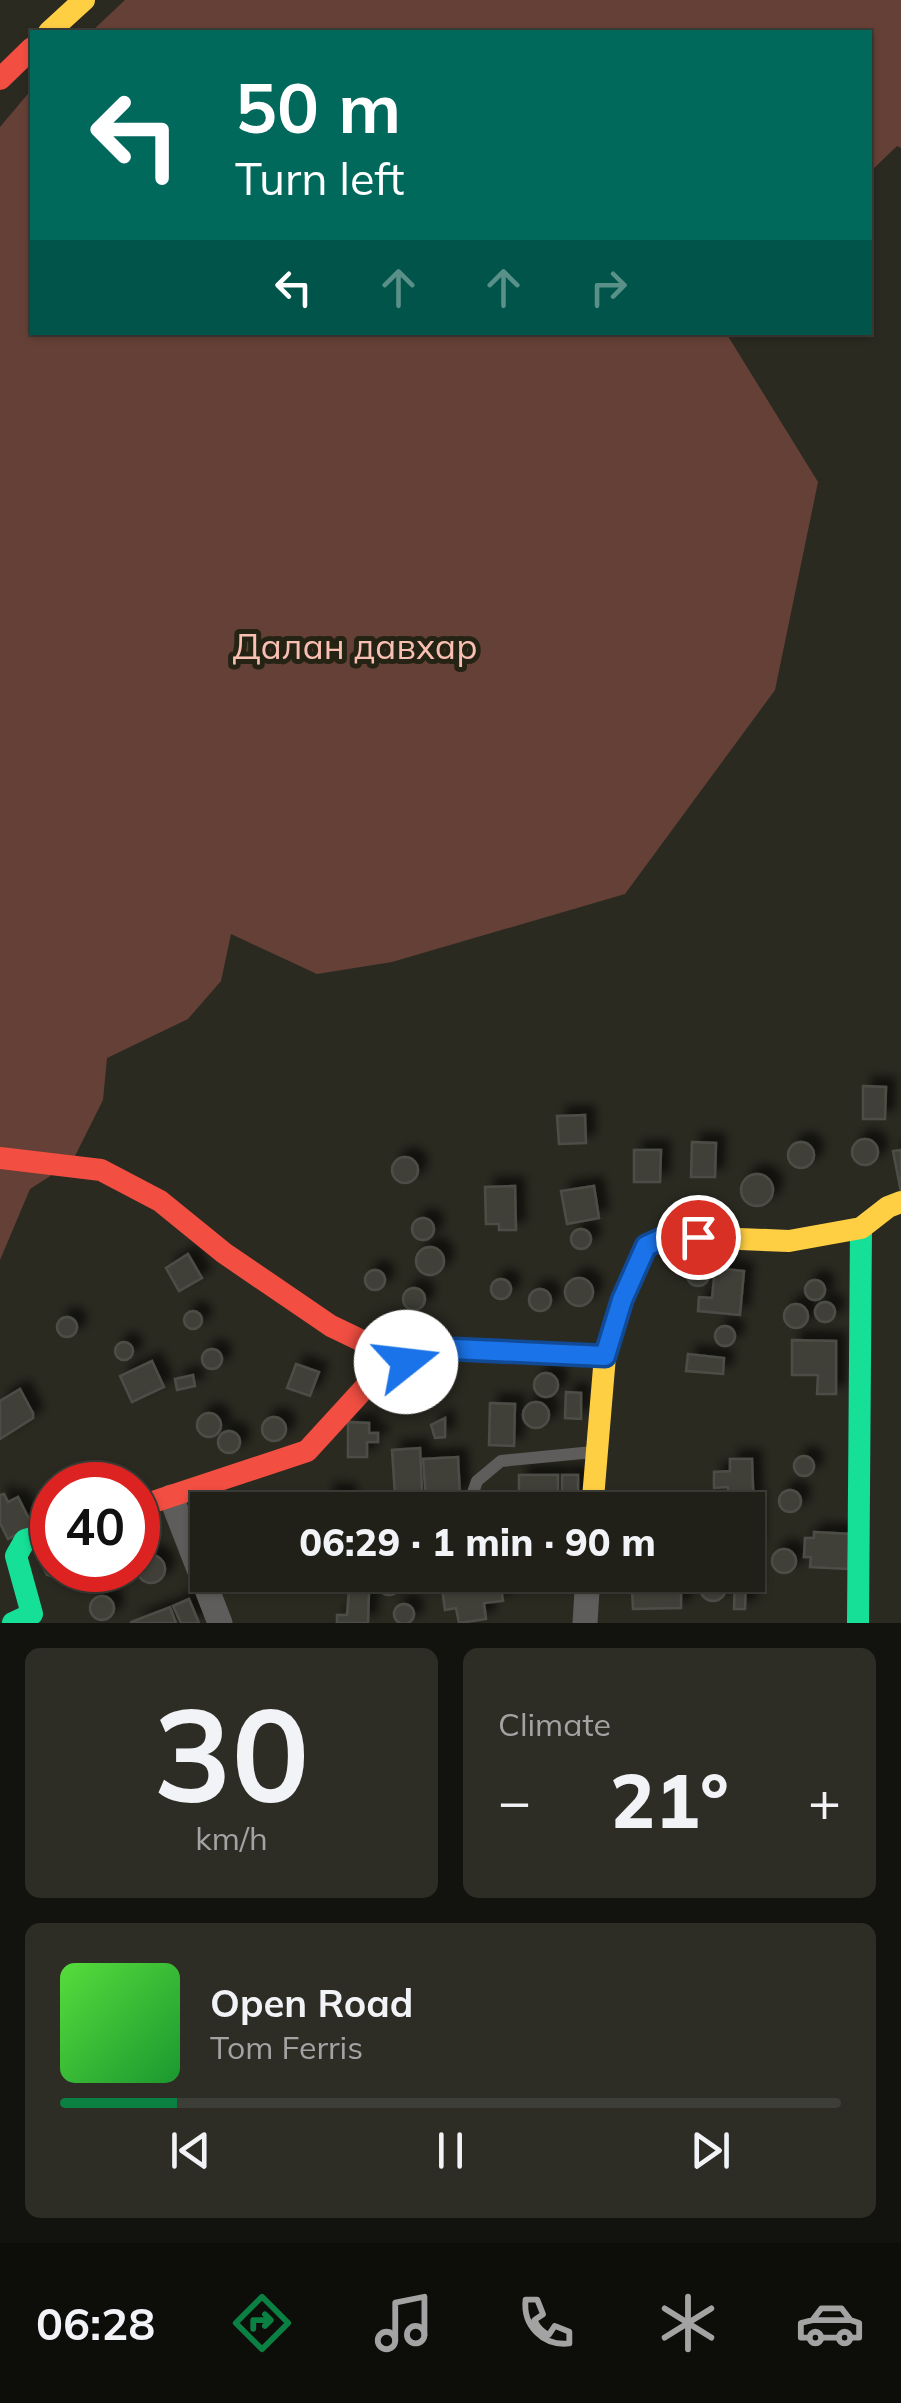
<!DOCTYPE html>
<html lang="en">
<head>
<meta charset="utf-8">
<style>
  body { margin:0; font-family:Mulish,sans-serif; background:#2d2d26; color:#f1f3f6; height:100vh; display:flex; flex-direction:column; font-size:38px; white-space:nowrap }
  * { box-sizing:border-box; margin:0 }
  p { font-size:32px; color:#a2a3a2 }
  .icon { flex:none; width:55px; height:55px; fill:none; stroke:currentColor; stroke-width:2; stroke-linecap:round; stroke-linejoin:round }
  .map { position:relative; height:1623px; overflow:hidden }
  .side { display:flex; flex-direction:column; gap:25px; padding:25px; background:#12120e; flex:1 }
  .side>* { flex:none }
  .banner { position:absolute; left:30px; top:30px; width:842px; height:305px; border-radius:0px; box-shadow:0 2px 8px #0004,0 0 0 2px #3d3e38; background:#00695c; color:#fff; overflow:hidden }
  .speed { position:absolute; left:30px; top:1462px; display:flex; gap:20px; font-size:50px; font-weight:700; text-align:center }
  .speed>* { display:grid; place-content:center; width:130px; height:130px; border-radius:50%; background:#202019; box-shadow:0 2px 8px #0004,0 0 0 2px #3d3e38; line-height:1 }
  .speed .limit { border:15px solid #d22; background:#fff; color:#111 }
  .pin { position:absolute; display:grid; place-items:center; width:85px; height:85px; color:#fff; margin:-42px; border:5px solid #fff; border-radius:50%; box-shadow:0 2px 10px #0007 }
  .me { position:absolute; width:110px; margin:-55px; rotate:74deg; stroke-linejoin:round; filter:drop-shadow(0 0 8px #0008) }
  .turn { display:flex; align-items:center; gap:35px; height:210px; padding:0 40px; font-size:45px }
  .turn .icon { width:130px; height:130px; stroke-width:2.5 }
  .turn b { display:block; font-size:70px; line-height:85px }
  .lanes { display:flex; align-items:center; height:95px; padding:0 40px; background:#0003; justify-content:center; gap:50px; direction:ltr }
  .lanes .off { opacity:.35 }
  .big { font-size:75px; font-weight:800; line-height:1.1 }
  .side .tile { flex:1; display:flex; flex-direction:column; justify-content:center; gap:15px; min-width:0; padding:0 35px; border-radius:15px; background:#2d2d26 }
  .side .dial { align-items:center; gap:0 }
  .dial b { font-size:130px; line-height:1 }
  .song { display:flex; align-items:center; gap:30px }
  .cover { width:120px; height:120px; border-radius:15px; background:linear-gradient(135deg,hsl(110 70% 55%),hsl(130 70% 35%)) }
  .played { height:10px; border-radius:5px; background:linear-gradient(90deg,#0b8043 15%,#3d3e38 15%) }
  .keys { display:flex; justify-content:space-around; direction:ltr }
  .heat { display:flex; justify-content:space-between; align-items:center; font-size:55px; direction:ltr }
  .side .tiles { flex:1; display:grid; gap:25px; grid-template-columns:1fr 1fr }
  .tile:last-child { grid-column:span 2 }
  .trip { position:absolute; left:190px; top:1492px; width:575px; height:100px; border-radius:0px; background:#202019; box-shadow:0 2px 8px #0004,0 0 0 2px #3d3e38; font-weight:800; line-height:100px; text-align:center }
  .tab-bar { display:flex; height:160px; justify-content:space-around; align-items:center; background:#0d0d0a; color:#a2a3a2 }
  .tab-bar .icon { width:70px; height:70px }
  .tab-bar .active { color:#0b8043 }
  .tab-bar b { font-size:45px; color:#f1f3f6 }
  .map>svg:first-child { display:block }
  .green { fill:#654036 }
  .building { fill:#404039; stroke:#4d4e47; stroke-width:2.5; filter:url(#shadow) }
  .lines { fill:none; stroke-linecap:round; stroke-linejoin:round }
  .lane { stroke:#5f5d5b; stroke-width:12 }
  .street { stroke:#5f5d5b; stroke-width:25 }
  .fast { stroke:#16e098; stroke-width:22 }
  .slow { stroke:#ffcf43; stroke-width:22 }
  .jam { stroke:#f24e42; stroke-width:22 }
  .route-casing { stroke:#114b97; stroke-width:25 }
  .route { stroke:#1a73e8; stroke-width:18 }
  .labels { text-anchor:middle; dominant-baseline:central; stroke-width:10; stroke-linejoin:round; paint-order:stroke }
  .park-label { font-size:35px; fill:#f9bfb2; stroke:#252314 }
</style>
</head>
<body>
<div class="map">
<svg width="901" height="1623" viewBox="0 0 901 1623">
  <defs>
    <filter id="shadow"><feDropShadow dx="9" dy="-9" stdDeviation="5" flood-color="#0009"/></filter>
  </defs>
  <rect width="100%" height="100%" fill="#2b2a21"/>
  <g class="green">
    <path d="M125,0H901V148L897,146L870,172V32H91Z"/>
    <path d="M32,89V332L726,333L818,482L775,690L625,894L392,962L317,974L231,934L221,981L188,1019L107,1058L103,1100L72,1162L30,1189L0,1260V127Z"/>
  </g>
  <g class="building">
    <path d="M863,1086L886,1087L885,1119H863Z"/>
    <path d="M585,1115L586,1143L559,1144L557,1116Z"/>
    <circle cx="865" cy="1152" r="13"/>
    <path d="M692,1142L716,1143L715,1177H691Z"/>
    <circle cx="801" cy="1155" r="13"/>
    <path d="M634,1150H661L660,1182H634Z"/>
    <path d="M901,1150V1192L893,1151Z"/>
    <circle cx="405" cy="1170" r="13"/>
    <circle cx="757" cy="1190" r="16"/>
    <path d="M515,1186L516,1230H499V1224H486L485,1187Z"/>
    <path d="M594,1186L599,1218L567,1224L561,1191Z"/>
    <circle cx="423" cy="1229" r="11"/>
    <circle cx="581" cy="1239" r="10"/>
    <circle cx="430" cy="1261" r="14"/>
    <path d="M188,1254L202,1278L179,1291L166,1268Z"/>
    <circle cx="698" cy="1275" r="11"/>
    <path d="M715,1268L744,1271L740,1315L698,1311L699,1297L712,1298Z"/>
    <circle cx="375" cy="1280" r="10"/>
    <circle cx="579" cy="1292" r="14"/>
    <circle cx="501" cy="1289" r="10"/>
    <circle cx="815" cy="1290" r="10"/>
    <circle cx="414" cy="1299" r="11"/>
    <circle cx="540" cy="1300" r="11"/>
    <circle cx="825" cy="1312" r="10"/>
    <circle cx="796" cy="1316" r="12"/>
    <circle cx="193" cy="1320" r="9"/>
    <circle cx="67" cy="1327" r="10"/>
    <circle cx="725" cy="1336" r="10"/>
    <path d="M792,1340L836,1341V1394H817L818,1375H792Z"/>
    <circle cx="124" cy="1351" r="9"/>
    <circle cx="212" cy="1359" r="10"/>
    <path d="M688,1354L724,1358L723,1374L686,1371Z"/>
    <path d="M152,1361L164,1387L132,1402L120,1376Z"/>
    <path d="M296,1364L319,1372L310,1396L287,1388Z"/>
    <circle cx="546" cy="1385" r="12"/>
    <path d="M193,1375L195,1386L177,1390L175,1379Z"/>
    <path d="M20,1389L33,1413V1418L0,1439V1401Z"/>
    <path d="M566,1392L581,1393V1419L565,1418Z"/>
    <circle cx="536" cy="1415" r="13"/>
    <path d="M490,1403L515,1404L514,1446L489,1445Z"/>
    <circle cx="209" cy="1425" r="12"/>
    <circle cx="274" cy="1429" r="12"/>
    <path d="M445,1418V1437L435,1438L431,1425Z"/>
    <path d="M348,1422L369,1423V1433H378V1442H367V1457H348Z"/>
    <circle cx="229" cy="1442" r="11"/>
    <path d="M420,1448L423,1510H396L392,1450Z"/>
    <circle cx="804" cy="1466" r="10"/>
    <path d="M458,1457L460,1497L426,1499L423,1459Z"/>
    <path d="M730,1459H752L754,1515L748,1516V1510H729L728,1487L714,1488V1472L730,1471Z"/>
    <path d="M519,1475H558V1510H540V1499H519Z"/>
    <rect x="562" y="1475" width="16" height="27"/>
    <circle cx="790" cy="1501" r="11"/>
    <path d="M326,1492L347,1493L346,1510H325Z"/>
    <path d="M4,1494L8,1502L18,1497L33,1527L8,1539L0,1523V1495Z"/>
    <rect x="748" y="1520" width="6" height="28"/>
    <path d="M814,1532L850,1534L848,1569L810,1567L811,1557H804L805,1538H814Z"/>
    <circle cx="784" cy="1561" r="12"/>
    <circle cx="151" cy="1569" r="14"/>
    <path d="M51,1557L52,1570H63L60,1575L54,1577L47,1575L43,1567L45,1560Z"/>
    <circle cx="389" cy="1584" r="11"/>
    <path d="M328,1575H350L351,1584L347,1591L334,1592L328,1587Z"/>
    <path d="M489,1575H499L503,1601L484,1603L486,1619L459,1623L456,1608L445,1610L441,1582Z"/>
    <path d="M529,1575H561L560,1593L528,1591Z"/>
    <path d="M641,1575H681V1608L633,1609L632,1590H641Z"/>
    <path d="M735,1575H746L745,1609H734Z"/>
    <circle cx="713" cy="1588" r="13"/>
    <path d="M349,1590L369,1591L368,1623H337V1615H347Z"/>
    <circle cx="102" cy="1608" r="12"/>
    <path d="M189,1599L199,1623H181L173,1606Z"/>
    <circle cx="404" cy="1614" r="10"/>
    <path d="M170,1607L176,1623H131V1622Z"/>
  </g>
  <g class="lines">
    <path class="lane" d="M467,1510L477,1481L501,1461L593,1452"/>
    <g class="street">
      <path d="M171,1497L220,1623"/>
      <path d="M585,1623L588,1575"/>
    </g>
    <g class="fast">
      <path d="M13,1623L32,1614L16,1556L25,1540L52,1532"/>
      <path d="M858,1623L861,1228"/>
    </g>
    <g class="slow">
      <path d="M49,32L84,0"/>
      <path d="M592,1510L605,1356L622,1300L646,1246L668,1236L789,1241L861,1228L888,1207L901,1202"/>
    </g>
    <g class="jam">
      <path d="M0,79L32,48"/>
      <path d="M0,1158L101,1170L160,1201L224,1253L331,1326L406,1362"/>
      <path d="M138,1507L307,1451L372,1380L431,1348L605,1356"/>
    </g>
  </g>
  <g class="lines">
    <defs>
      <path id="route" d="M406,1362L431,1348L605,1356L622,1300L646,1246L668,1236L698,1237"/>
    </defs>
    <use href="#route" class="route-casing"/>
    <use href="#route" class="route"/>
  </g>
  <g class="labels">
    <g class="park-label">
      <text x="355" y="646">Далан давхар</text>
    </g>
  </g>
</svg>
<div class="speed"><div class="limit">40</div></div>
<div class="pin" style="left:698px;top:1237px;background:#d93025"><svg class="icon" aria-label="arrive" viewBox="0 0 24 24"><path d="M6 21V4h12l-3 4 3 4H6"/></svg></div>
<svg class="me" style="left:406px;top:1362px" viewBox="-20 -20 40 40"><circle r="19" fill="#fff"/><path d="M0-13L10 11 0 6-10 11z" fill="#1a73e8"/></svg>
<div class="trip">06:29 · 1 min · 90 m</div>
<div class="banner">
<div class="turn"><svg class="icon" aria-label="left" viewBox="0 0 24 24"><path d="M17 20v-9H6M10 6l-5 5 5 5"/></svg><div><b>50 m</b>Turn left</div></div>
<div class="lanes"><svg class="icon" aria-label="left" viewBox="0 0 24 24"><path d="M17 20v-9H6M10 6l-5 5 5 5"/></svg><svg class="icon off" aria-label="ahead" viewBox="0 0 24 24"><path d="M12 20V5M6 11l6-6 6 6"/></svg><svg class="icon off" aria-label="ahead" viewBox="0 0 24 24"><path d="M12 20V5M6 11l6-6 6 6"/></svg><svg class="icon off" aria-label="right" viewBox="0 0 24 24"><path d="M7 20v-9h11M14 6l5 5-5 5"/></svg></div>
</div>
</div>
<section class="side">
<div class="tiles">
<div class="tile dial"><b>30</b><p>km/h</p></div>
<div class="tile"><p>Climate</p>
<div class="heat"><a>−</a><b class="big">21°</b><a>+</a></div>
</div>
<div class="tile">
<div class="song"><i class="cover"></i><div><b>Open Road</b><p>Tom Ferris</p></div></div>
<div class="played"></div>
<div class="keys"><svg class="icon" aria-label="previous" viewBox="0 0 24 24"><path d="M18 5L8 12l10 7zM5 5v14"/></svg><svg class="icon" aria-label="pause" viewBox="0 0 24 24"><path d="M8 5v14M16 5v14"/></svg><svg class="icon" aria-label="next" viewBox="0 0 24 24"><path d="M6 5l10 7-10 7zM19 5v14"/></svg></div>
</div>
</div>
</section>
<nav class="tab-bar">
<b>06:28</b>
<svg class="icon active" aria-label="directions" viewBox="0 0 24 24"><path d="M12 3l9 9-9 9-9-9zM9 14v-3h6M13 9l2 2-2 2"/></svg>
<svg class="icon" aria-label="music" viewBox="0 0 24 24"><path d="M9 18V5l10-2v13"/><circle cx="6" cy="18" r="3"/><circle cx="16" cy="16" r="3"/></svg>
<svg class="icon" aria-label="phone" viewBox="0 0 24 24"><path d="M5 4h4l2 5-3 2q2 4 5 5l2-3 5 2v4C11 20 4 13 5 4z"/></svg>
<svg class="icon" aria-label="climate" viewBox="0 0 24 24"><path d="M12 3v18M4 7l16 10M4 17L20 7"/></svg>
<svg class="icon" aria-label="car" viewBox="0 0 24 24"><path d="M5 17H2v-5l4-1 3-4h7l3 4 3 1v5h-3M9 17h6M6 11h13"/><circle cx="7" cy="17" r="2"/><circle cx="17" cy="17" r="2"/></svg>
</nav>
</body>
</html>
